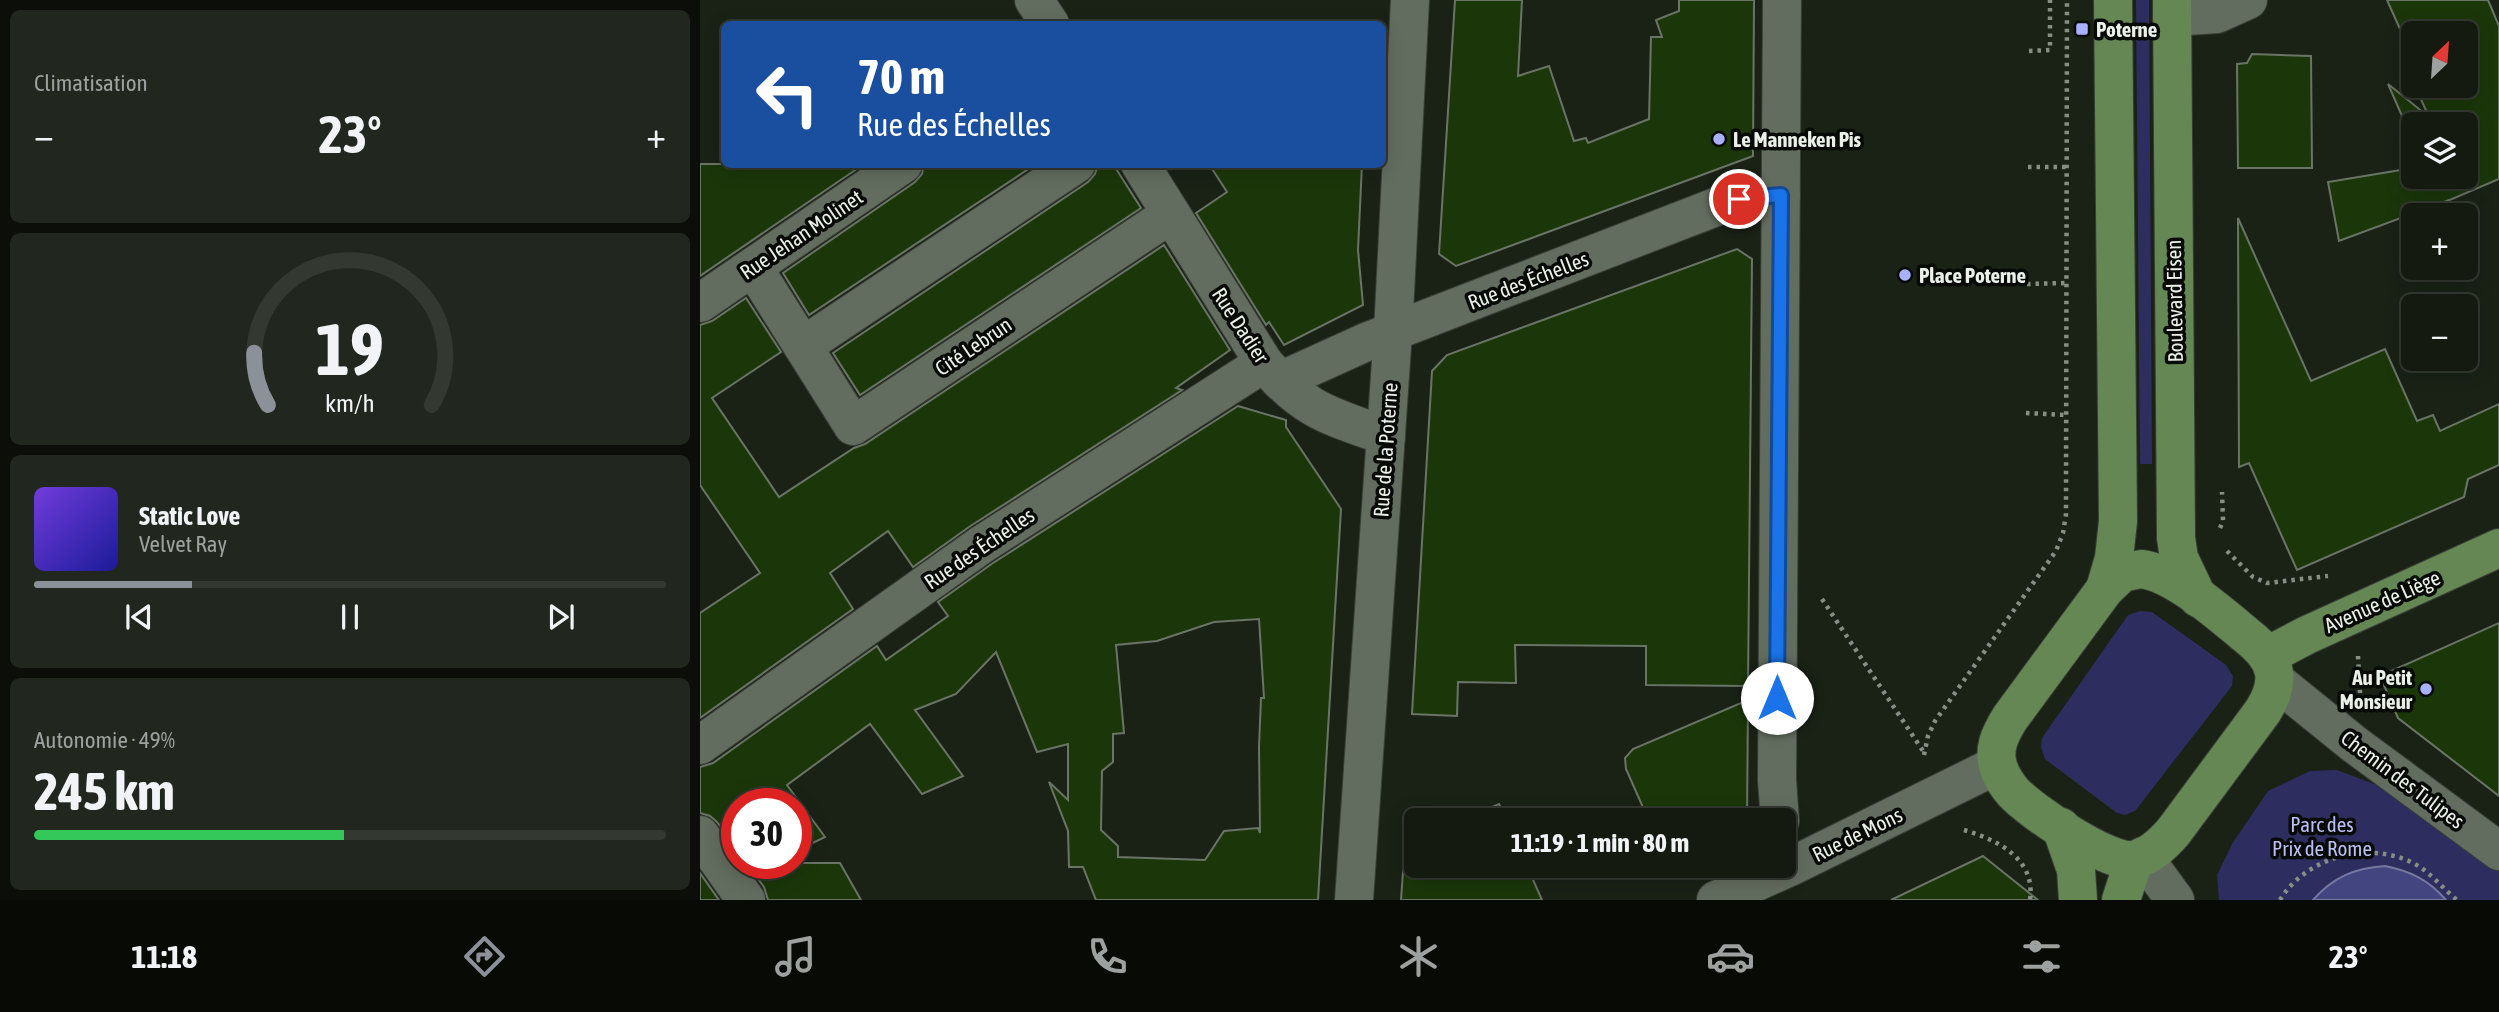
<!DOCTYPE html>
<html lang="fr">
<head>
<meta charset="utf-8">
<style>
  body { margin:0; font-family:"Asap Condensed",sans-serif; background:#21271e; color:#f1f3f6; height:100vh; display:flex; flex-direction:column; font-size:26px; white-space:nowrap }
  * { box-sizing:border-box; margin:0 }
  p { font-size:23px; color:#9da19f }
  .icon { flex:none; width:38px; height:38px; fill:none; stroke:currentColor; stroke-width:2; stroke-linecap:round; stroke-linejoin:round }
  .map { position:relative; flex:1; overflow:hidden }
  .panel { display:flex; flex-direction:column; gap:10px; padding:10px; background:#0b0e09; width:700px }
  .panel>* { flex:none }
  .hud { position:absolute; left:21px; top:21px; width:665px; height:147px; border-radius:10px; box-shadow:0 4px 18px #0003,0 0 0 2px #333830; background:#1a4fa0; color:#fff; overflow:hidden }
  .needle { width:46px; rotate:25deg }
  .controls { position:absolute; left:1701px; top:21px; display:grid; gap:14px }
  .controls a { display:grid; place-items:center; width:77px; height:77px; border-radius:10px; background:#141a10; box-shadow:0 4px 18px #0003,0 0 0 2px #333830; font-size:35px }
  .speed { position:absolute; left:21px; top:788px; display:flex; gap:14px; font-size:35px; font-weight:700; text-align:center }
  .speed>* { display:grid; place-content:center; width:91px; height:91px; border-radius:50%; background:#141a10; box-shadow:0 4px 18px #0003,0 0 0 2px #333830; line-height:1 }
  .speed .limit { border:10px solid #d22; background:#fff; color:#111 }
  .pin { position:absolute; display:grid; place-items:center; width:60px; height:60px; color:#fff; margin:-30px; border:4px solid #fff; border-radius:50%; box-shadow:0 2px 7px #0007 }
  .me { position:absolute; width:77px; margin:-38px; rotate:0deg; stroke-linejoin:round; filter:drop-shadow(0 0 5px #0008) }
  .turn { display:flex; align-items:center; gap:24px; height:147px; padding:0 21px; font-size:32px }
  .turn .icon { width:91px; height:91px; stroke-width:2.5 }
  .turn b { display:block; font-size:49px; line-height:60px }
  .big { font-size:52px; font-weight:700; line-height:1.1 }
  .panel .widget { flex:1; display:flex; flex-direction:column; justify-content:center; gap:10px; min-width:0; padding:0 24px; border-radius:10px; background:#21271e }
  .panel .dial { align-items:center; gap:0 }
  .dial svg { height:182px; overflow:visible; fill:none; stroke:#333830; stroke-width:7; stroke-linecap:round; text-anchor:middle }
  .dial text { fill:#f1f3f6; stroke:none }
  .song { display:flex; align-items:center; gap:21px }
  .cover { width:84px; height:84px; border-radius:10px; background:linear-gradient(135deg,hsl(260 70% 55%),hsl(240 70% 35%)) }
  .played { height:7px; border-radius:4px; background:linear-gradient(90deg,#8c9099 25%,#333830 25%) }
  .keys { display:flex; justify-content:space-around; direction:ltr }
  .heat { display:flex; justify-content:space-between; align-items:center; font-size:38px; direction:ltr }
  .charge { height:10px; border-radius:5px; background:linear-gradient(90deg,#34c759 49%,#333830 0) }
  .trip { position:absolute; left:704px; top:808px; width:392px; height:70px; border-radius:10px; background:#141a10; box-shadow:0 4px 18px #0003,0 0 0 2px #333830; font-weight:700; line-height:70px; text-align:center }
  .tabs { display:flex; height:112px; justify-content:space-around; align-items:center; background:#080a06; color:#9da19f }
  .tabs .icon { width:49px; height:49px }
  .tabs .on { color:#8c9099 }
  .tabs b { font-size:32px; color:#f1f3f6 }
  main { display:flex; flex:1; min-height:0 }
  .map>svg:first-child { display:block }
  .green { fill:#2d2e5f }
  .water { fill:#424580; stroke:#7579a0; stroke-width:2 }
  .building { fill:#1b370a; stroke:#6a7466; stroke-width:2; fill-rule:evenodd }
  .lines { fill:none; stroke-linecap:round; stroke-linejoin:round }
  .minor-casing { stroke:#383e36; stroke-width:40 }
  .major-casing { stroke:#383e36; stroke-width:40 }
  .path { stroke:#878e84; stroke-width:4.5; stroke-dasharray:3.5 5; stroke-linecap:butt }
  .minor { stroke:#636d5f; stroke-width:38 }
  .major { stroke:#648753; stroke-width:38 }
  .route-casing { stroke:#114b97; stroke-width:18 }
  .route { stroke:#1a73e8; stroke-width:12 }
  .poi-dot { fill:#a9b0fc; stroke:#070a06; stroke-width:2.5 }
  .labels { text-anchor:middle; dominant-baseline:central; stroke-width:7; stroke-linejoin:round; paint-order:stroke }
  .poi-label { font-size:21px; font-weight:bold; fill:#ebf1e9; stroke:#070a06; text-anchor:start }
  .street-label { font-size:21px; fill:#ebf1e9; stroke:#070a06 }
  .park-label { font-size:21px; fill:#bac0f6; stroke:#070a06 }
</style>
</head>
<body>
<main>
<section class="panel">
<div class="widget"><p>Climatisation</p>
<div class="heat"><a>−</a><b class="big">23°</b><a>+</a></div>
</div>
<div class="widget dial"><svg viewBox="0 0 100 80">
<path d="M14 69A42 42 0 1 1 86 69"/>
<path d="M14 69A42 42 0 0 1 8 46" stroke="#8c9099"/>
<text x="50" y="56" font-size="32" font-weight="700">19</text>
<text x="50" y="72" font-size="11">km/h</text>
</svg></div>
<div class="widget">
<div class="song"><i class="cover"></i><div><b>Static Love</b><p>Velvet Ray</p></div></div>
<div class="played"></div>
<div class="keys"><svg class="icon" aria-label="previous" viewBox="0 0 24 24"><path d="M18 5L8 12l10 7zM5 5v14"/></svg><svg class="icon" aria-label="pause" viewBox="0 0 24 24"><path d="M8 5v14M16 5v14"/></svg><svg class="icon" aria-label="next" viewBox="0 0 24 24"><path d="M6 5l10 7-10 7zM19 5v14"/></svg></div>
</div>
<div class="widget"><p>Autonomie · 49%</p><b class="big">245 km</b><div class="charge"></div></div>
</section>
<div class="map">
<svg width="1799" height="900" viewBox="0 0 1799 900">
  <rect width="100%" height="100%" fill="#1a2216"/>
  <g class="green">
    <path d="M1436,0H1449L1452,464H1440Z"/>
    <path d="M1440,611L1452,612L1526,665L1533,676L1532,686L1435,811L1425,815L1417,813L1345,759L1341,748L1342,738L1428,615Z"/>
    <path d="M1637,770L1695,792L1799,867V900H1519L1517,875L1532,844L1568,791L1610,771Z"/>
  </g>
  <path class="water" d="M1685,866C1710,871 1729,880 1746,900H1613C1633,877 1655,868 1685,866Z"/>
  <g class="building">
    <path d="M755,0H822L818,76L849,66L874,141L886,138L888,143L949,119L951,37H962L956,20L979,11V0H1054L1053,156L756,266L739,254Z"/>
    <path d="M1687,0H1788L1799,26V179L1752,199L1639,241L1628,182L1713,168V177H1766V124H1713V141L1688,84L1729,117L1715,86H1766V33H1713V58Z"/>
    <path d="M1552,54L1611,56L1612,168H1538L1537,64L1547,63Z"/>
    <path d="M0,164H164L0,276Z"/>
    <path d="M224,164H336L109,315L83,273L215,182L222,174Z"/>
    <path d="M398,164H413L441,208L160,395L133,353L388,182L395,174Z"/>
    <path d="M509,164H662L658,250L663,305L584,345L569,322L566,325L496,213L527,192Z"/>
    <path d="M1538,218L1611,381L1685,349L1717,421L1733,415L1740,431L1799,404V465L1768,479L1764,497L1597,570L1549,463L1539,467Z"/>
    <path d="M464,245L530,350L476,388L482,390L269,527L213,567L188,531L130,573L153,609L0,718V613L60,573L0,485V325L12,321L46,298L81,352L12,398L79,497L154,448L165,444Z"/>
    <path d="M1037,249L1052,259L1048,686L946,685V646L815,645L816,683L758,682L757,716L712,714L732,371L747,355Z"/>
    <path d="M538,406L586,420V427L641,509L618,900H396L383,867H369L368,831L349,782L368,800V744L337,752L296,652L256,694L215,710L263,776L222,794L170,724L87,785L125,837L96,851V803H37V849L17,822L10,816L0,813V767L13,763L177,646L186,660L248,616L238,602L293,563ZM559,619L564,698H561L559,747L560,833L558,828L524,831L505,860L418,857V846L401,830L402,771L413,762V734L424,733L416,645L457,641L514,622Z"/>
    <path d="M1799,623V796L1698,718L1680,676Z"/>
    <path d="M1048,700L1047,821H949L926,769L925,758L933,749Z"/>
    <path d="M799,804L807,821H760Z"/>
    <path d="M716,840V866H827L842,900H701L705,844Z"/>
    <path d="M1283,856L1338,900H1191Z"/>
    <path d="M46,863H140L161,900H68L64,887Z"/>
    <path d="M0,873L19,900H0Z"/>
  </g>
  <g class="lines">
    <defs>
      <g id="minor">
        <path d="M334,0L350,24"/>
        <path d="M1472,17L1517,14L1548,0"/>
        <path d="M440,164L564,363C604,411 630,416 686,436"/>
        <path d="M53,267L153,426L471,214"/>
        <path d="M0,303L203,164"/>
        <path d="M103,346L376,164"/>
        <path d="M580,381L666,342L1021,205L1039,199L1081,195"/>
        <path d="M1576,681L1654,744L1799,851"/>
        <path d="M0,745L281,545L564,363"/>
        <path d="M1080,821L1077,780L1082,0"/>
        <path d="M0,835L46,900"/>
        <path d="M1443,856L1475,900"/>
        <path d="M654,900L693,332L710,0"/>
        <path d="M1016,900L1090,867L1297,765"/>
      </g>
      <g id="major">
        <path d="M1472,0L1476,538L1479,558L1498,598"/>
        <path d="M1441,569C1476,573 1525,618 1552,640C1578,662 1581,682 1563,711L1474,831C1464,843 1450,856 1434,860C1410,865 1329,810 1313,792C1307,785 1302,777 1299,769C1292,750 1300,734 1310,718L1405,589L1422,573Z"/>
        <path d="M1405,589L1414,558L1418,521L1413,0"/>
        <path d="M1567,656L1607,635L1799,548"/>
        <path d="M1361,827L1376,870L1378,900"/>
        <path d="M1421,900L1434,860"/>
      </g>
    </defs>
    <use href="#minor" class="minor-casing"/>
    <use href="#major" class="major-casing"/>
    <g class="path">
      <path d="M1329,51L1350,50V0"/>
      <path d="M1328,167H1367"/>
      <path d="M1327,284L1366,283"/>
      <path d="M1326,413L1366,415"/>
      <path d="M1520,528L1523,521L1522,492"/>
      <path d="M1527,551L1553,577L1567,583L1628,576"/>
      <path d="M1122,599L1223,751"/>
      <path d="M1658,656L1660,693"/>
      <path d="M1224,755L1228,736L1235,721L1356,551L1363,533L1366,514L1367,0"/>
      <path d="M1264,830C1298,840 1336,859 1330,900"/>
      <path d="M1580,900C1606,857 1667,841 1711,862C1730,871 1741,887 1757,900"/>
    </g>
    <use href="#minor" class="minor"/>
    <use href="#major" class="major"/>
  </g>
  <g class="lines">
    <defs>
      <path id="route" d="M1039,199L1081,195L1077,698"/>
    </defs>
    <use href="#route" class="route-casing"/>
    <use href="#route" class="route"/>
  </g>
  <g class="poi-dot">
    <rect x="1375" y="22" width="14" height="14" rx="3.5"/>
    <circle cx="1019" cy="139" r="7"/>
    <circle cx="1205" cy="275" r="7"/>
    <circle cx="1726" cy="689" r="7"/>
  </g>
  <g class="labels">
    <g class="poi-label">
      <text x="1396" y="29">Poterne</text>
      <text x="1033" y="139">Le Manneken Pis</text>
      <text x="1219" y="275">Place Poterne</text>
      <text x="1712" y="677" text-anchor="end">Au Petit<tspan x="1712" dy="24">Monsieur</tspan></text>
    </g>
    <g class="street-label">
      <text transform="translate(101 234) rotate(-34)">Rue Jehan Molinet</text>
      <text transform="translate(828 280) rotate(-21)">Rue des Échelles</text>
      <text transform="translate(1474 301) rotate(-91)">Boulevard Eisen</text>
      <text transform="translate(541 325) rotate(57)">Rue Dadier</text>
      <text transform="translate(273 346) rotate(-34)">Cité Lebrun</text>
      <text transform="translate(685 450) rotate(-86)">Rue de la Poterne</text>
      <text transform="translate(279 548) rotate(-34)">Rue des Échelles</text>
      <text transform="translate(1682 601) rotate(-24)">Avenue de Liège</text>
      <text transform="translate(1703 779) rotate(37)">Chemin des Tulipes</text>
      <text transform="translate(1157 834) rotate(-26)">Rue de Mons</text>
    </g>
    <g class="park-label">
      <text x="1622" y="824">Parc des<tspan x="1622" dy="24">Prix de Rome</tspan></text>
    </g>
  </g>
</svg>
<div class="controls">
<a><svg class="needle" viewBox="-14 -14 28 28"><path d="M0-13l5 13h-10z" fill="#e53935"/><path d="M0 13l5-13h-10z" fill="#9da19f"/></svg></a>
<a><svg class="icon" aria-label="layers" viewBox="0 0 24 24"><path d="M12 4l9 5-9 5-9-5zM3 14l9 5 9-5"/></svg></a>
<a>+</a>
<a>−</a>
</div>
<div class="speed"><div class="limit">30</div></div>
<div class="pin" style="left:1039px;top:199px;background:#d93025"><svg class="icon" aria-label="arrive" viewBox="0 0 24 24"><path d="M6 21V4h12l-3 4 3 4H6"/></svg></div>
<svg class="me" style="left:1077px;top:698px" viewBox="-20 -20 40 40"><circle r="19" fill="#fff"/><path d="M0-13L10 11 0 6-10 11z" fill="#1a73e8"/></svg>
<div class="trip">11:19 · 1 min · 80 m</div>
<div class="hud">
<div class="turn"><svg class="icon" aria-label="left" viewBox="0 0 24 24"><path d="M17 20v-9H6M10 6l-5 5 5 5"/></svg><div><b>70 m</b>Rue des Échelles</div></div>
</div>
</div>
</main>
<nav class="tabs">
<b>11:18</b>
<svg class="icon on" aria-label="directions" viewBox="0 0 24 24"><path d="M12 3l9 9-9 9-9-9zM9 14v-3h6M13 9l2 2-2 2"/></svg>
<svg class="icon" aria-label="music" viewBox="0 0 24 24"><path d="M9 18V5l10-2v13"/><circle cx="6" cy="18" r="3"/><circle cx="16" cy="16" r="3"/></svg>
<svg class="icon" aria-label="phone" viewBox="0 0 24 24"><path d="M5 4h4l2 5-3 2q2 4 5 5l2-3 5 2v4C11 20 4 13 5 4z"/></svg>
<svg class="icon" aria-label="climate" viewBox="0 0 24 24"><path d="M12 3v18M4 7l16 10M4 17L20 7"/></svg>
<svg class="icon" aria-label="car" viewBox="0 0 24 24"><path d="M5 17H2v-5l4-1 3-4h7l3 4 3 1v5h-3M9 17h6M6 11h13"/><circle cx="7" cy="17" r="2"/><circle cx="17" cy="17" r="2"/></svg>
<svg class="icon" aria-label="filters" viewBox="0 0 24 24"><path d="M4 7h16M4 17h16"/><circle cx="9" cy="7" r="2"/><circle cx="15" cy="17" r="2"/></svg>
<b>23°</b>
</nav>
</body>
</html>
